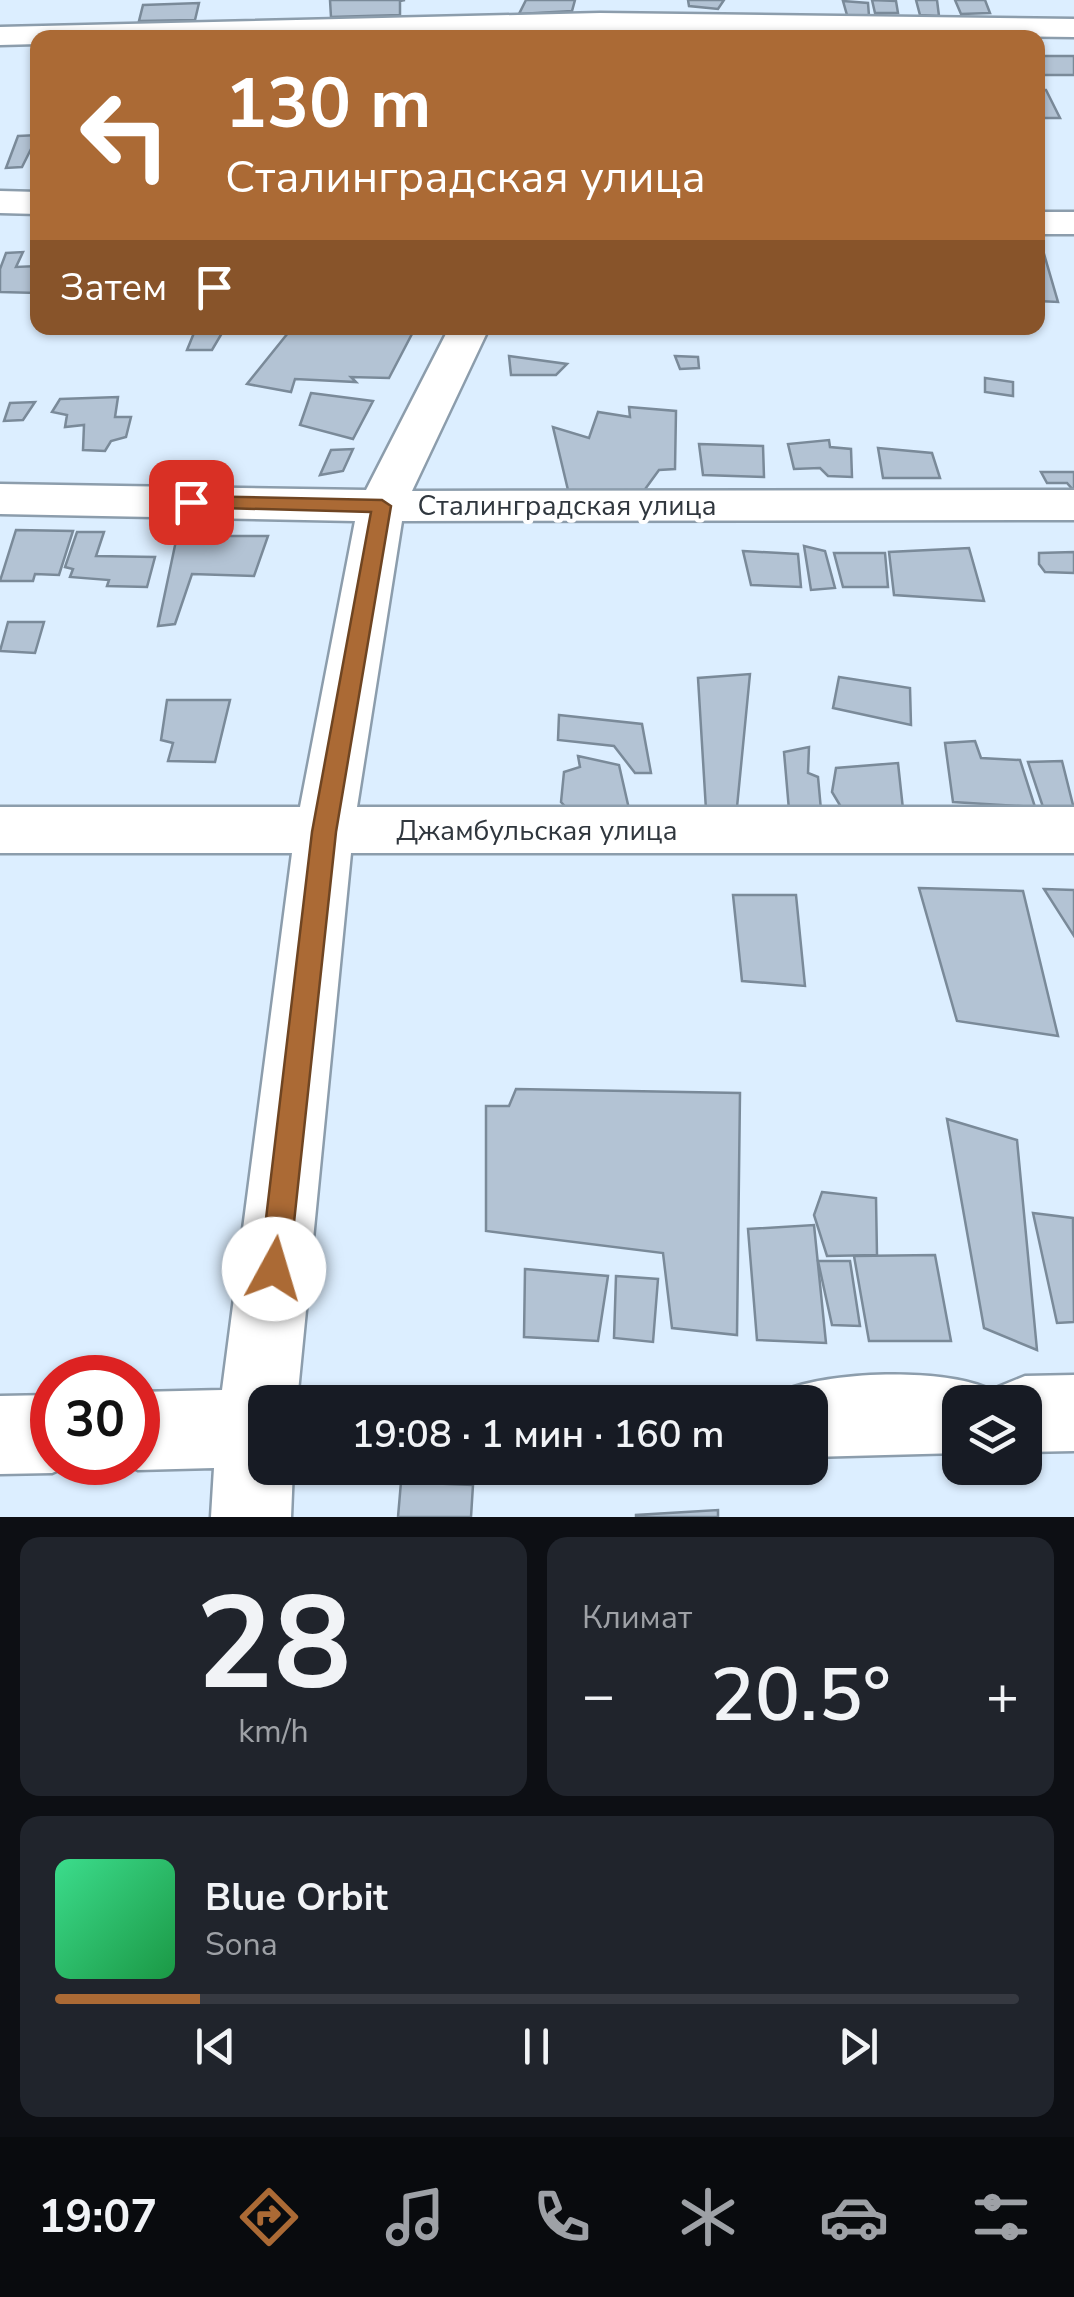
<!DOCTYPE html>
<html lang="ru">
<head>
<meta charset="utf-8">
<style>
  body { margin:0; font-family:"Nunito Sans",sans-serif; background:#20242c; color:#f1f3f6; height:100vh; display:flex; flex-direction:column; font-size:38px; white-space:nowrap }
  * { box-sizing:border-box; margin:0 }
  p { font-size:32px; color:#9ea1a6 }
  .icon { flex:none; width:55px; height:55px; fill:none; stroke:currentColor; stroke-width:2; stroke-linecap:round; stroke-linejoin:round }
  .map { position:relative; height:1517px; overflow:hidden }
  .details { display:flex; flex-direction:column; gap:20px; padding:20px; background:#0d0f14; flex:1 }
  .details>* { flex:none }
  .banner { position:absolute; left:30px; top:30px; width:1015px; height:305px; border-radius:20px; box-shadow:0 2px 8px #0004; background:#ab6a35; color:#fff; overflow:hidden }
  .tools { position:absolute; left:942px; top:1385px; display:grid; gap:20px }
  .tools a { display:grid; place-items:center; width:100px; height:100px; border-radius:20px; background:#171b24; box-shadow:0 2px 8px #0004; font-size:50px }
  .speed { position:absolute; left:30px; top:1355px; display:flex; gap:20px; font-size:50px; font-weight:700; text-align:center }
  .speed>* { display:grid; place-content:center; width:130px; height:130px; border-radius:50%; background:#171b24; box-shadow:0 2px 8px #0004; line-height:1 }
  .speed .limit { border:15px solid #d22; background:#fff; color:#111 }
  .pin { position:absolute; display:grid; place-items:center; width:85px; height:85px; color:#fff; margin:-42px; border-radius:20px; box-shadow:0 5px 15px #0006 }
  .me { position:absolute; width:110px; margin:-55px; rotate:6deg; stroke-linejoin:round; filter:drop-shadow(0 0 8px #0008) }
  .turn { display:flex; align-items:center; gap:35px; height:210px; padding:0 30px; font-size:45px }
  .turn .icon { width:130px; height:130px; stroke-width:2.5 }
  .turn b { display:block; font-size:70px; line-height:85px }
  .then { display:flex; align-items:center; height:95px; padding:0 30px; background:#0003; gap:20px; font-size:38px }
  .big { font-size:75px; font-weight:600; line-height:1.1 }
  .details .widget { flex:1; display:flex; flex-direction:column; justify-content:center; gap:15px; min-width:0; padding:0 35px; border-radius:20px; background:#20242c }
  .details .dial { align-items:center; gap:0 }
  .dial b { font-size:130px; line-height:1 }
  .song { display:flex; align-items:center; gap:30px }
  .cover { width:120px; height:120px; border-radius:15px; background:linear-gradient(135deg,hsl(150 70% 55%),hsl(140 70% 35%)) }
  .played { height:10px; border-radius:5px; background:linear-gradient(90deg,#ab6a35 15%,#363941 15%) }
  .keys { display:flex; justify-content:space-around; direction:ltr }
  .heat { display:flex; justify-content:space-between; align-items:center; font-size:55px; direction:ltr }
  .details .tiles { flex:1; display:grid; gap:20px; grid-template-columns:1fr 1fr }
  .widget:last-child { grid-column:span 2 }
  .trip { position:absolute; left:248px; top:1385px; width:580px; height:100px; border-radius:20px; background:#171b24; box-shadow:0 2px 8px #0004; font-weight:600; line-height:100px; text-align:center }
  .menu { display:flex; height:160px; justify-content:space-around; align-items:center; background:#090b0e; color:#9ea1a6 }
  .menu .icon { width:70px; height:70px }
  .menu .current { color:#ab6a35 }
  .menu b { font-size:45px; color:#f1f3f6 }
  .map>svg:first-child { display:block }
  .building { fill:#b3c3d4; stroke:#7a8a99; stroke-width:2.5 }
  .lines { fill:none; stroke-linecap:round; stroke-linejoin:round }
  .minor-casing { stroke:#8c9dac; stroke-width:5 }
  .minor { fill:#fff; fill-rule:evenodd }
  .route { fill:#ab6a35; stroke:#6f4522; stroke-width:2.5 }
  .labels { text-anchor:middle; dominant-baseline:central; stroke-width:8; stroke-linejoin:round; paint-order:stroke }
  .street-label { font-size:28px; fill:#30373e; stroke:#fff }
</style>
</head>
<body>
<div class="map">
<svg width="1074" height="1517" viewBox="0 0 1074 1517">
  <rect width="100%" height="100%" fill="#dceeff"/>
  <g class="building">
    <path d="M330,0H405L400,1V15L331,17Z"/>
    <path d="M526,0H575L572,11L519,14Z"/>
    <path d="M688,0H724L718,9L689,6Z"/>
    <path d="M872,0L896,1L898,13H875Z"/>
    <path d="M937,0L939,16L920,15L916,0Z"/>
    <path d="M955,0H985L990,13L961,14Z"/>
    <path d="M843,1L868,3L869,16L847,15Z"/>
    <path d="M199,3L195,20L139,21L143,5Z"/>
    <path d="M479,32V38H419V33Z"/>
    <path d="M1038,56H1074V75H1043Z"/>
    <path d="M1038,90H1046L1060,118H1038Z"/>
    <path d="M38,135L22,167L6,168L18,136Z"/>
    <path d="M1038,247H1042L1058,302L1038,301Z"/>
    <path d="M23,252L16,267L38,266V293L0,292V269L6,253Z"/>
    <path d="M196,328H225L212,350H187Z"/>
    <path d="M268,328H392L414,330L389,378L351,377L356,382L295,379L291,392L247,384L292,328Z"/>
    <path d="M509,356L567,364L556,375H511Z"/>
    <path d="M675,356L698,357L699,368L680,369Z"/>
    <path d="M985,378L1013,382V396L985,392Z"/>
    <path d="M311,393L373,401L353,439L300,425Z"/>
    <path d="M118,397L115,417H131L126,437L111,441L105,451L83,450L84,425L65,427L67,415L52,412L60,399Z"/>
    <path d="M35,402L23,420L4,421L10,403Z"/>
    <path d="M629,407L676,411L675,469L659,470L643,492L568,490L553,427L589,438L598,412L630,417Z"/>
    <path d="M829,440L830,447L851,449L852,477L828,476L820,468L794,469L788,444Z"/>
    <path d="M699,444L763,446L764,477L703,475Z"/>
    <path d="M878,448L932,453L940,478H883Z"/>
    <path d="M353,449L343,471L320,475L331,450Z"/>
    <path d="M1041,472H1074V491L1067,483H1047Z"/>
    <path d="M16,530L73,531L59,575L35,574L33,581H0Z"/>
    <path d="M77,532H104L96,556L155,557L147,587L107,586L109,580L70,577L73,569L65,567Z"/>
    <path d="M177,536H268L254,576L192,574L175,624L158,626Z"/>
    <path d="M804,546L825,551L835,588L811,590Z"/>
    <path d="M969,548L984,601L894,595L889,552Z"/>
    <path d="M743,551L798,554L801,587L751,585Z"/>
    <path d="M1074,552V573L1045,572L1039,564V553Z"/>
    <path d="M834,553H885L888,587H843Z"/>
    <path d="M8,622H44L35,653L0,651Z"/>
    <path d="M750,674L737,807L706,810L698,678Z"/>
    <path d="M839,677L910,688L911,725L833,708Z"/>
    <path d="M167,700H230L215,762L168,761L173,743L161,740Z"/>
    <path d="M559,715L642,724L651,773H635L614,746L558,740Z"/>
    <path d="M975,741L981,758L1020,760L1035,807L953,802L945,743Z"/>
    <path d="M809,747L808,773L818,777L821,810H789L784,752Z"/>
    <path d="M578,756L619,765L629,809L572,814L561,802L564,772L580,767Z"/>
    <path d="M1062,761L1074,809L1043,807L1028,762Z"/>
    <path d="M898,763L903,809L841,807L832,792L836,768Z"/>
    <path d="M919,888L1023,891L1058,1036L957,1021Z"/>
    <path d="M1044,889L1074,890V936Z"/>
    <path d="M733,895H796L805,986L742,981Z"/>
    <path d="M516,1089L740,1093L737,1335L672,1328L663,1253L486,1231V1106H509Z"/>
    <path d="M947,1119L1017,1140L1037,1350L984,1328Z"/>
    <path d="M822,1192L876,1198L877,1255L827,1256L814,1215Z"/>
    <path d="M1033,1213L1073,1218L1074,1322L1057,1323Z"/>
    <path d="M814,1225L826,1343L757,1340L748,1229Z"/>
    <path d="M935,1255L951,1341H869L854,1256Z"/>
    <path d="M818,1261H850L860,1326L832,1325Z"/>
    <path d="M525,1269L608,1276L598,1341L524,1337Z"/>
    <path d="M616,1276L658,1279L653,1342L614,1338Z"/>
    <path d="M401,1482L473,1485L471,1517H398Z"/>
    <path d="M718,1510V1517H636V1515Z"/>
  </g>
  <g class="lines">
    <defs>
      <g id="minor">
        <path d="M600,13L1074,19V37L600,31L38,38V44L0,45V27Z"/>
        <path d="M0,191L38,192V214L0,213Z"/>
        <rect x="1038" y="212" width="36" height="22"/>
        <path d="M449,328H489L412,491L1074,490V520L402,521L357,807H1074V853H351L297,1402H265V1468H293L291,1517H211L214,1468L138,1470L121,1462H138V1392L222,1390L292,853H0V807H300L355,521L0,514V484L366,490Z"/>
        <path d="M1074,1375V1451L1025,1452V1402H960V1453L810,1457V1402H778L783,1391C830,1371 940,1368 987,1388L992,1400L998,1387L1025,1376Z"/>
        <path d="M52,1395V1462H77L52,1473L0,1474V1396Z"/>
      </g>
    </defs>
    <use href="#minor" class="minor-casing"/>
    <use href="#minor" class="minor"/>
  </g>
  <path class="route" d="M191,496L382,500L391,506L336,832L289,1269L285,1280L274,1284L264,1280L260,1269L312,832L371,512L184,507V498Z"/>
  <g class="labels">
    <g class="street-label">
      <text x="567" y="506">Сталинградская улица</text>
      <text x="537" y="831">Джамбульская улица</text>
    </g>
  </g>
</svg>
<div class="tools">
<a><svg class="icon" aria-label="layers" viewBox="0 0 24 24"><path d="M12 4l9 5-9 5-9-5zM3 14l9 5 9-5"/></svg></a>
</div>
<div class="speed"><div class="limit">30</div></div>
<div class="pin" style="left:191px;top:502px;background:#d93025"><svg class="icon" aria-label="arrive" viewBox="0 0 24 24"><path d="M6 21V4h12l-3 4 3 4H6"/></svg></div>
<svg class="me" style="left:274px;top:1269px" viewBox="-20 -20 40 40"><circle r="19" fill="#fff"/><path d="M0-13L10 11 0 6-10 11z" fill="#ab6a35"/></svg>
<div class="trip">19:08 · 1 мин · 160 m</div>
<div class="banner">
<div class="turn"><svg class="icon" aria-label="left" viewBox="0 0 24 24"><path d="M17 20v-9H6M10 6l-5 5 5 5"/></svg><div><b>130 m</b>Сталинградская улица</div></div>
<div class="then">Затем<svg class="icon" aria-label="arrive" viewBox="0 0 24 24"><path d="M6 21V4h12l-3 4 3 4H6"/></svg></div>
</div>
</div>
<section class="details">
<div class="tiles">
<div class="widget dial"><b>28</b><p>km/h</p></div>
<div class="widget"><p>Климат</p>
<div class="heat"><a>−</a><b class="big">20.5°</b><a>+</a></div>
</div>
<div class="widget">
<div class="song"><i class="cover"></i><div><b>Blue Orbit</b><p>Sona</p></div></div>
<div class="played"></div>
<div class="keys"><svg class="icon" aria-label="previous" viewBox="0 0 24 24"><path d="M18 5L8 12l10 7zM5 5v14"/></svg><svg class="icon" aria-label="pause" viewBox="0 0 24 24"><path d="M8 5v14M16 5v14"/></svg><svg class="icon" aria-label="next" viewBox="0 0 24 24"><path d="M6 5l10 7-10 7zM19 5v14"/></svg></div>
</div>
</div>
</section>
<nav class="menu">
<b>19:07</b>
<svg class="icon current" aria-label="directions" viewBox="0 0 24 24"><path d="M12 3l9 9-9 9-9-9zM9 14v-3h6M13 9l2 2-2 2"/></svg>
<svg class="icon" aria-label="music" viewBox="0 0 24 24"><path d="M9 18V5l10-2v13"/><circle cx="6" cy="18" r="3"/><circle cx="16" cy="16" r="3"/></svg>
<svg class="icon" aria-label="phone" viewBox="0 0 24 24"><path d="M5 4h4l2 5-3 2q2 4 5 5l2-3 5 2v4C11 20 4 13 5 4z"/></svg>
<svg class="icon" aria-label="climate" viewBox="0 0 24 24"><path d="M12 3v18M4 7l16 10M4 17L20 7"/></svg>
<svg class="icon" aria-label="car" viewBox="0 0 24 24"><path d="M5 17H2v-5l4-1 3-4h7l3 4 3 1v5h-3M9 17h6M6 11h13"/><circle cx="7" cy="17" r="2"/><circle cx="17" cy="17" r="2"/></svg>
<svg class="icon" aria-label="filters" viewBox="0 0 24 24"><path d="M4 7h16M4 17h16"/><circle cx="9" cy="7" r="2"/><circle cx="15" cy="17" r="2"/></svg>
</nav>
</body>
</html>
